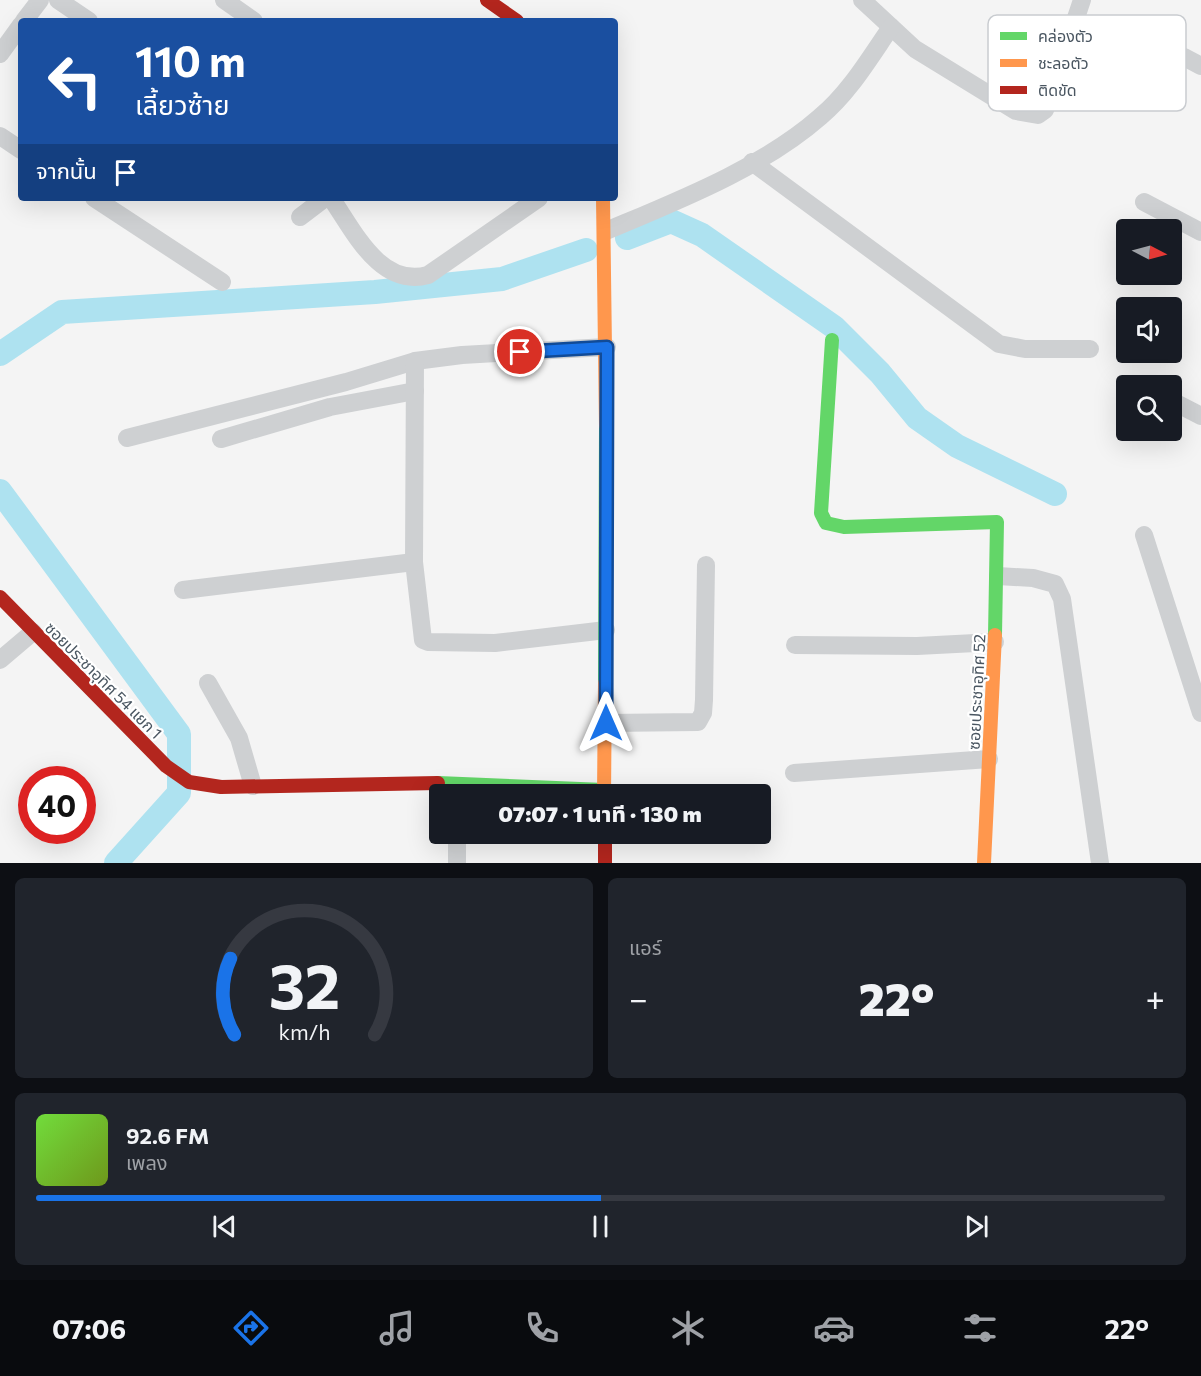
<!DOCTYPE html>
<html lang="th">
<head>
<meta charset="utf-8">
<style>
  body { margin:0; font-family:Commissioner,"Noto Sans Thai",sans-serif; background:#20242c; color:#f1f3f6; height:100vh; display:flex; flex-direction:column; font-size:22px; white-space:nowrap }
  * { box-sizing:border-box; margin:0 }
  p { font-size:20px; color:#9ea1a6 }
  .icon { flex:none; width:33px; height:33px; fill:none; stroke:currentColor; stroke-width:2; stroke-linecap:round; stroke-linejoin:round }
  .map { position:relative; height:863px; overflow:hidden }
  .sheet { display:flex; flex-direction:column; gap:15px; padding:15px; background:#0d0f14; flex:1 }
  .sheet>* { flex:none }
  .hud { position:absolute; left:18px; top:18px; width:600px; height:183px; border-radius:6px; box-shadow:0 6px 24px #0002; background:#1a4fa0; color:#fff; overflow:hidden }
  .needle { width:39px; rotate:96deg }
  .buttons { position:absolute; left:1116px; top:219px; display:grid; gap:12px }
  .buttons a { display:grid; place-items:center; width:66px; height:66px; border-radius:6px; background:#171b24; box-shadow:0 6px 24px #0002; font-size:30px }
  .speed { position:absolute; left:18px; top:766px; display:flex; gap:12px; font-size:30px; font-weight:700; text-align:center }
  .speed>* { display:grid; place-content:center; width:78px; height:78px; border-radius:50%; background:#171b24; box-shadow:0 6px 24px #0002; line-height:1 }
  .speed .limit { border:9px solid #d22; background:#fff; color:#111 }
  .pin { position:absolute; display:grid; place-items:center; width:51px; height:51px; color:#fff; margin:-26px; border:3px solid #fff; border-radius:50%; box-shadow:0 2px 6px #0007 }
  .me { position:absolute; width:66px; margin:-33px; rotate:0deg; stroke-linejoin:round; filter:drop-shadow(0 0 4px #0008) }
  .turn { display:flex; align-items:center; gap:21px; height:126px; padding:0 18px; font-size:27px }
  .turn .icon { width:78px; height:78px; stroke-width:2.5 }
  .turn b { display:block; font-size:42px; line-height:51px }
  .then { display:flex; align-items:center; height:57px; padding:0 18px; background:#0003; gap:12px; font-size:22px }
  .big { font-size:45px; font-weight:800; line-height:1.1 }
  .sheet .widget { flex:1; display:flex; flex-direction:column; justify-content:center; gap:9px; min-width:0; padding:0 21px; border-radius:9px; background:#20242c }
  .sheet .dial { align-items:center; gap:0 }
  .dial svg { height:156px; overflow:visible; fill:none; stroke:#363941; stroke-width:7; stroke-linecap:round; text-anchor:middle }
  .dial text { fill:#f1f3f6; stroke:none }
  .song { display:flex; align-items:center; gap:18px }
  .cover { width:72px; height:72px; border-radius:9px; background:linear-gradient(135deg,hsl(100 70% 55%),hsl(80 70% 35%)) }
  .played { height:6px; border-radius:3px; background:linear-gradient(90deg,#1a73e8 50%,#363941 50%) }
  .keys { display:flex; justify-content:space-around; direction:ltr }
  .heat { display:flex; justify-content:space-between; align-items:center; font-size:33px; direction:ltr }
  .sheet .tiles { flex:1; display:grid; gap:15px; grid-template-columns:1fr 1fr }
  .widget:last-child { grid-column:span 2 }
  .trip { position:absolute; left:429px; top:784px; width:342px; height:60px; border-radius:6px; background:#171b24; box-shadow:0 6px 24px #0002; font-weight:800; line-height:60px; text-align:center }
  .menu { display:flex; height:96px; justify-content:space-around; align-items:center; background:#090b0e; color:#9ea1a6 }
  .menu .icon { width:42px; height:42px }
  .menu .on { color:#1a73e8 }
  .menu b { font-size:27px; color:#f1f3f6 }
  .map>svg:first-child { display:block }
  .lines { fill:none; stroke-linecap:round; stroke-linejoin:round }
  .canal { stroke:#aee2f0; stroke-width:24 }
  .street { stroke:#ced0d2; stroke-width:18 }
  .fast { stroke:#63d668; stroke-width:14 }
  .slow { stroke:#ff974d; stroke-width:14 }
  .jam { stroke:#b3261e; stroke-width:14 }
  .route-casing { stroke:#114b97; stroke-width:15 }
  .route { stroke:#1a73e8; stroke-width:10 }
  .labels { text-anchor:middle; dominant-baseline:central; stroke-width:4.5; stroke-linejoin:round; paint-order:stroke }
  .street-label { font-size:16px; fill:#4a5661; stroke:#fff }
  .key { fill:#fff; stroke:#c9ccd0; stroke-width:1.5 }
  .key-label { font-size:16px; fill:#4a5661 }
</style>
</head>
<body>
<div class="map">
<svg width="1201" height="863" viewBox="0 0 1201 863">
  <rect width="100%" height="100%" fill="#f4f4f4"/>
  <g class="lines">
    <g class="canal">
      <path d="M627,238L671,221L702,235L834,327L880,373L917,418L957,446L1055,494"/>
      <path d="M0,354L62,312L375,292L502,279L586,250"/>
      <path d="M0,491L179,734V793L116,863"/>
    </g>
    <g class="street">
      <path d="M58,0L89,21"/>
      <path d="M224,0L254,21"/>
      <path d="M862,0L915,49L1016,111L1038,115L1045,110L1082,0"/>
      <path d="M24,21L40,0"/>
      <path d="M0,54L21,25"/>
      <path d="M1184,57L1201,66"/>
      <path d="M0,136L21,150"/>
      <path d="M752,162L999,344L1025,349H1090"/>
      <path d="M94,198L222,282"/>
      <path d="M331,198C354,231 380,288 428,275L539,198"/>
      <path d="M1144,202L1201,232"/>
      <path d="M300,217L325,198"/>
      <path d="M606,231C677,201 762,168 820,117C849,93 869,59 891,27"/>
      <path d="M1172,401L1201,416"/>
      <path d="M127,438L346,382L415,361L462,355L607,347"/>
      <path d="M221,439L330,407L415,391"/>
      <path d="M1144,535L1201,713"/>
      <path d="M414,562L423,640L428,642L495,643L606,630"/>
      <path d="M998,576L1033,578L1055,584L1062,599L1100,863"/>
      <path d="M183,590L414,562L415,361"/>
      <path d="M795,645L917,646L995,642"/>
      <path d="M0,660L33,632"/>
      <path d="M208,683L239,738L253,786"/>
      <path d="M606,723L698,722L703,713L704,700L706,565"/>
      <path d="M794,773L989,759"/>
      <path d="M457,863V834"/>
    </g>
    <g class="fast">
      <path d="M832,340L821,513L826,523L844,527L997,522L995,635"/>
      <path d="M605,683L606,425"/>
      <path d="M438,783L604,790"/>
    </g>
    <g class="slow">
      <path d="M603,198L606,425"/>
      <path d="M604,795L605,683"/>
      <path d="M984,863L995,635"/>
    </g>
    <g class="jam">
      <path d="M487,0L517,21"/>
      <path d="M0,597L166,766L189,782L221,787L438,783"/>
      <path d="M605,834V863"/>
    </g>
  </g>
  <g class="lines">
    <defs>
      <path id="route" d="M520,352L607,347L606,723"/>
    </defs>
    <use href="#route" class="route-casing"/>
    <use href="#route" class="route"/>
  </g>
  <g class="labels">
    <g class="street-label">
      <text transform="translate(104 680) rotate(45)">ซอยประชาอุทิศ 54 แยก 1</text>
      <text transform="translate(976 692) rotate(-87)">ซอยประชาอุทิศ 52</text>
    </g>
  </g>
  <rect x="988" y="15" width="198" height="96" rx="9" class="key"/>
  <rect x="1000" y="32" width="27" height="8" fill="#63d668"/>
  <rect x="1000" y="59" width="27" height="8" fill="#ff974d"/>
  <rect x="1000" y="86" width="27" height="8" fill="#b3261e"/>
  <g class="key-label">
    <text x="1038" y="42">คล่องตัว</text>
    <text x="1038" y="69">ชะลอตัว</text>
    <text x="1038" y="96">ติดขัด</text>
  </g>
</svg>
<div class="buttons">
<a><svg class="needle" viewBox="-14 -14 28 28"><path d="M0-13l5 13h-10z" fill="#e53935"/><path d="M0 13l5-13h-10z" fill="#9ea1a6"/></svg></a>
<a><svg class="icon" aria-label="sound" viewBox="0 0 24 24"><path d="M4 9h4l5-4v14l-5-4H4zM17 9q2 3 0 6"/></svg></a>
<a><svg class="icon" aria-label="search" viewBox="0 0 24 24"><circle cx="10" cy="10" r="6"/><path d="M15 15l6 6"/></svg></a>
</div>
<div class="speed"><div class="limit">40</div></div>
<div class="pin" style="left:520px;top:352px;background:#d93025"><svg class="icon" aria-label="arrive" viewBox="0 0 24 24"><path d="M6 21V4h12l-3 4 3 4H6"/></svg></div>
<svg class="me" style="left:606px;top:723px" viewBox="-20 -20 40 40"><path d="M0-17L14 15 0 8-14 15z" fill="#1a73e8" stroke="#fff" stroke-width="4"/></svg>
<div class="trip">07:07 · 1 นาที · 130 m</div>
<div class="hud">
<div class="turn"><svg class="icon" aria-label="left" viewBox="0 0 24 24"><path d="M17 20v-9H6M10 6l-5 5 5 5"/></svg><div><b>110 m</b>เลี้ยวซ้าย</div></div>
<div class="then">จากนั้น<svg class="icon" aria-label="arrive" viewBox="0 0 24 24"><path d="M6 21V4h12l-3 4 3 4H6"/></svg></div>
</div>
</div>
<section class="sheet">
<div class="tiles">
<div class="widget dial"><svg viewBox="0 0 100 80">
<path d="M14 69A42 42 0 1 1 86 69"/>
<path d="M14 69A42 42 0 0 1 12 30" stroke="#1a73e8"/>
<text x="50" y="56" font-size="32" font-weight="700">32</text>
<text x="50" y="72" font-size="11">km/h</text>
</svg></div>
<div class="widget"><p>แอร์</p>
<div class="heat"><a>−</a><b class="big">22°</b><a>+</a></div>
</div>
<div class="widget">
<div class="song"><i class="cover"></i><div><b>92.6 FM</b><p>เพลง</p></div></div>
<div class="played"></div>
<div class="keys"><svg class="icon" aria-label="previous" viewBox="0 0 24 24"><path d="M18 5L8 12l10 7zM5 5v14"/></svg><svg class="icon" aria-label="pause" viewBox="0 0 24 24"><path d="M8 5v14M16 5v14"/></svg><svg class="icon" aria-label="next" viewBox="0 0 24 24"><path d="M6 5l10 7-10 7zM19 5v14"/></svg></div>
</div>
</div>
</section>
<nav class="menu">
<b>07:06</b>
<svg class="icon on" aria-label="directions" viewBox="0 0 24 24"><path d="M12 3l9 9-9 9-9-9zM9 14v-3h6M13 9l2 2-2 2"/></svg>
<svg class="icon" aria-label="music" viewBox="0 0 24 24"><path d="M9 18V5l10-2v13"/><circle cx="6" cy="18" r="3"/><circle cx="16" cy="16" r="3"/></svg>
<svg class="icon" aria-label="phone" viewBox="0 0 24 24"><path d="M5 4h4l2 5-3 2q2 4 5 5l2-3 5 2v4C11 20 4 13 5 4z"/></svg>
<svg class="icon" aria-label="climate" viewBox="0 0 24 24"><path d="M12 3v18M4 7l16 10M4 17L20 7"/></svg>
<svg class="icon" aria-label="car" viewBox="0 0 24 24"><path d="M5 17H2v-5l4-1 3-4h7l3 4 3 1v5h-3M9 17h6M6 11h13"/><circle cx="7" cy="17" r="2"/><circle cx="17" cy="17" r="2"/></svg>
<svg class="icon" aria-label="filters" viewBox="0 0 24 24"><path d="M4 7h16M4 17h16"/><circle cx="9" cy="7" r="2"/><circle cx="15" cy="17" r="2"/></svg>
<b>22°</b>
</nav>
</body>
</html>
